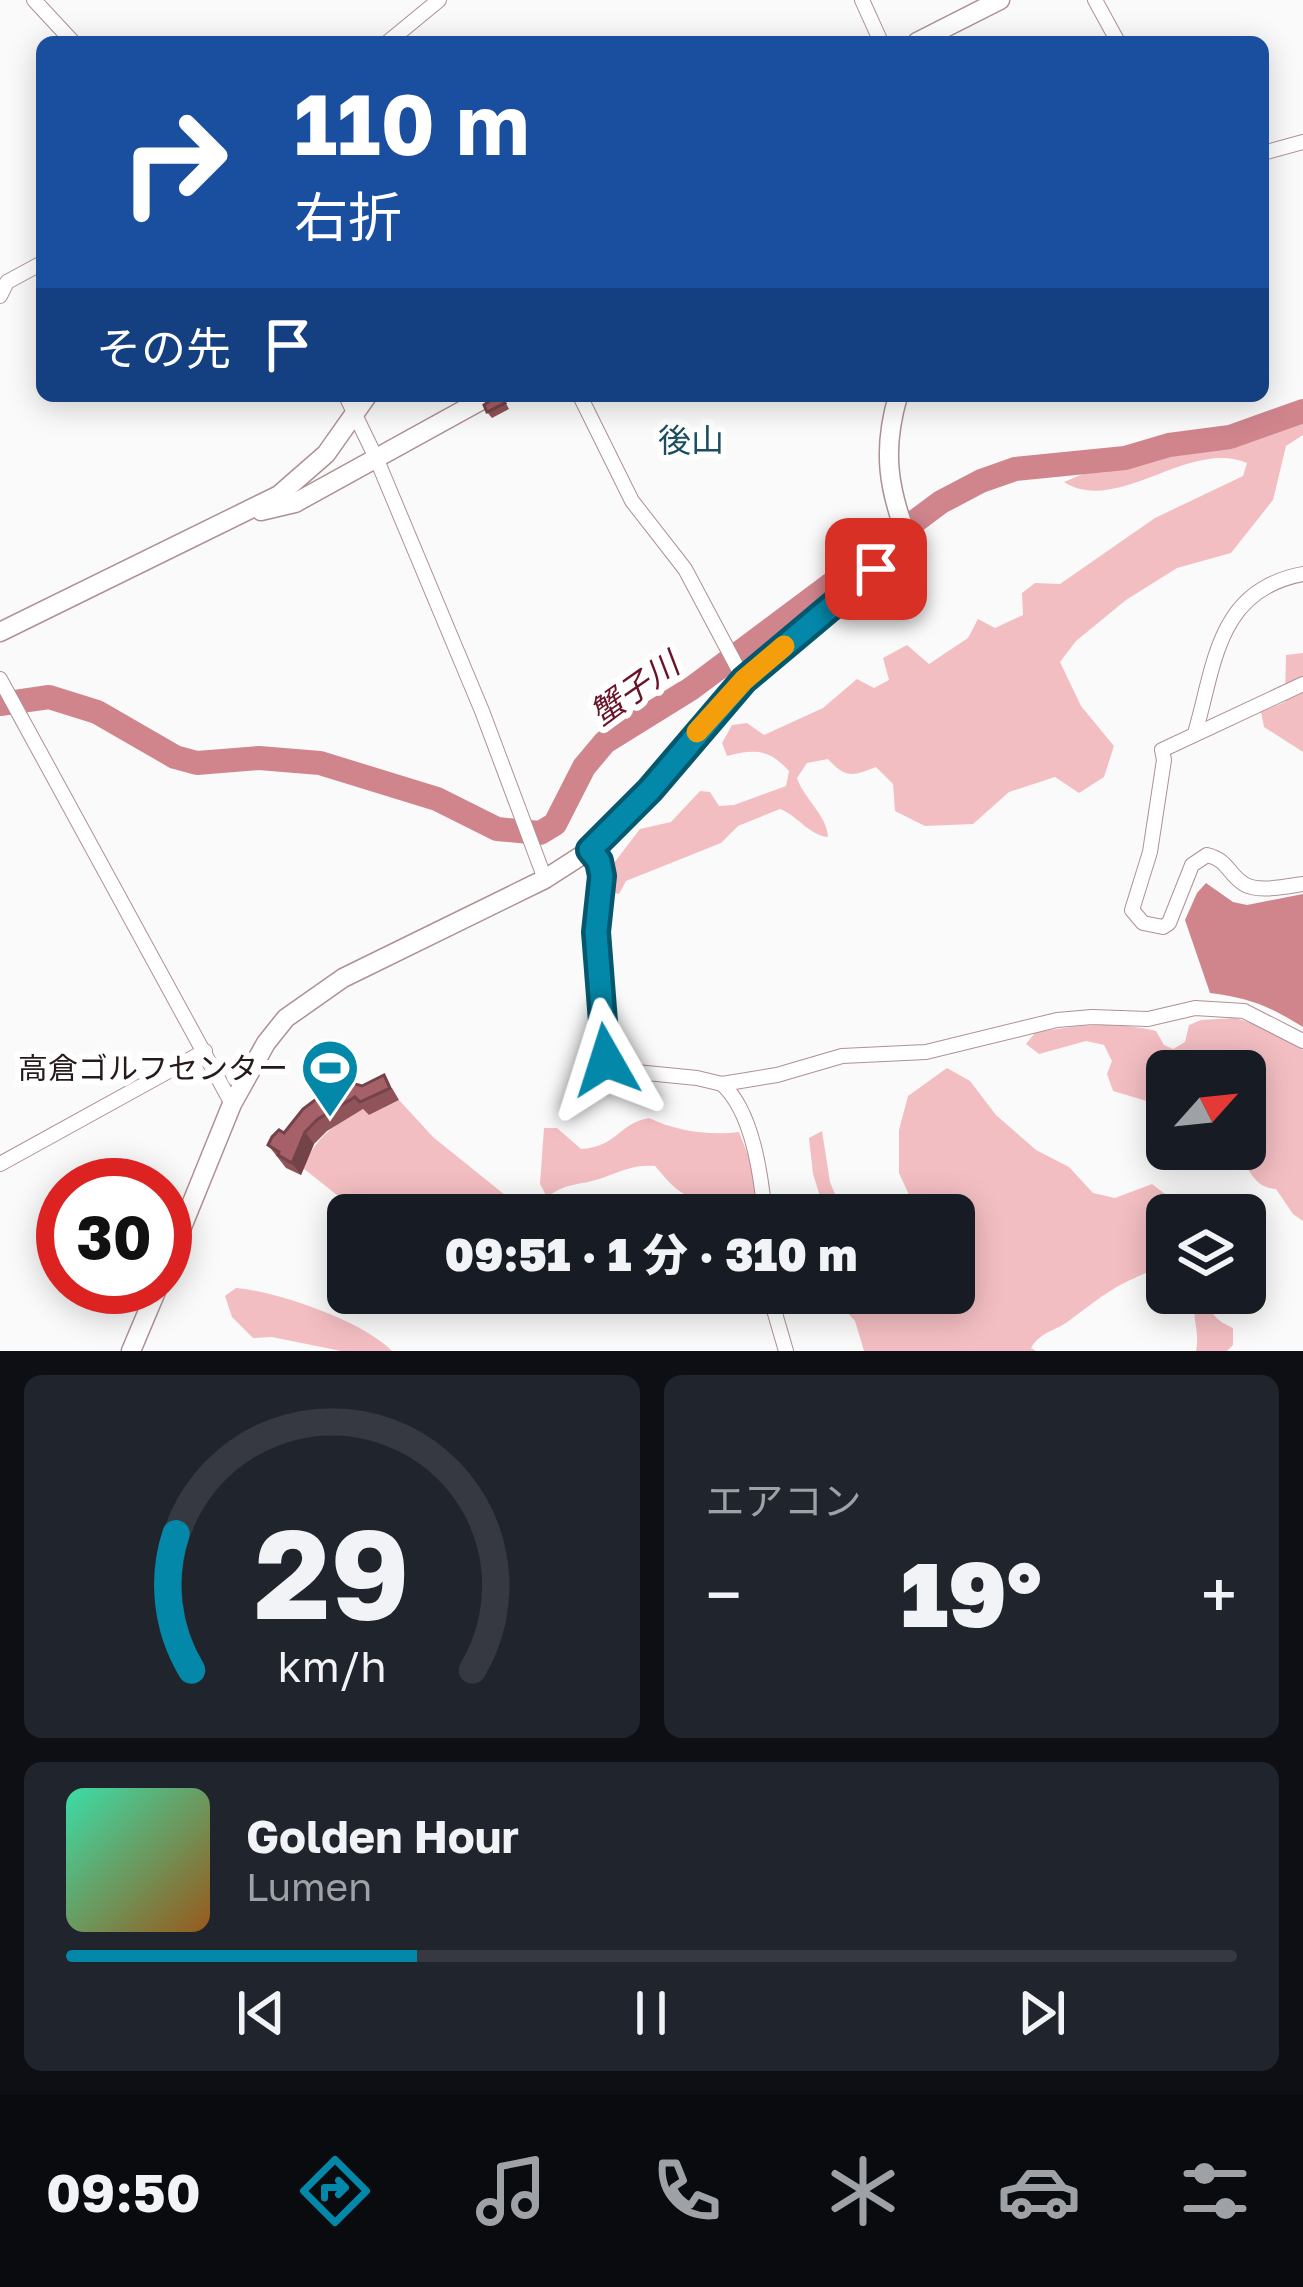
<!DOCTYPE html>
<html lang="ja">
<head>
<meta charset="utf-8">
<style>
  body { margin:0; font-family:"Golos Text","Noto Sans JP",sans-serif; background:#20242c; color:#f1f3f6; height:100vh; display:flex; flex-direction:column; font-size:45px; white-space:nowrap }
  * { box-sizing:border-box; margin:0 }
  p { font-size:39px; color:#9ea1a6 }
  .icon { flex:none; width:66px; height:66px; fill:none; stroke:currentColor; stroke-width:2; stroke-linecap:round; stroke-linejoin:round }
  .map { position:relative; height:1351px; overflow:hidden }
  .details { display:flex; flex-direction:column; gap:24px; padding:24px; background:#0d0f14; flex:1 }
  .details>* { flex:none }
  .banner { position:absolute; left:36px; top:36px; width:1233px; height:366px; border-radius:18px; box-shadow:0 6px 30px #0003; background:#1a4fa0; color:#fff; overflow:hidden }
  .needle { width:78px; rotate:63deg }
  .buttons { position:absolute; left:1146px; top:1050px; display:grid; gap:24px }
  .buttons a { display:grid; place-items:center; width:120px; height:120px; border-radius:18px; background:#171b24; box-shadow:0 6px 30px #0003; font-size:60px }
  .speed { position:absolute; left:36px; top:1158px; display:flex; gap:24px; font-size:60px; font-weight:700; text-align:center }
  .speed>* { display:grid; place-content:center; width:156px; height:156px; border-radius:50%; background:#171b24; box-shadow:0 6px 30px #0003; line-height:1 }
  .speed .limit { border:18px solid #d22; background:#fff; color:#111 }
  .pin { position:absolute; display:grid; place-items:center; width:102px; height:102px; color:#fff; margin:-51px; border-radius:24px; box-shadow:0 6px 18px #0006 }
  .me { position:absolute; width:132px; margin:-66px; rotate:354deg; stroke-linejoin:round; filter:drop-shadow(0 0 9px #0008) }
  .turn { display:flex; align-items:center; gap:42px; height:252px; padding:0 60px; font-size:54px }
  .turn .icon { width:156px; height:156px; stroke-width:2.5 }
  .turn b { display:block; font-size:84px; line-height:102px }
  .then { display:flex; align-items:center; height:114px; padding:0 60px; background:#0003; gap:24px; font-size:45px }
  .big { font-size:90px; font-weight:800; line-height:1.1 }
  .details .widget { flex:1; display:flex; flex-direction:column; justify-content:center; gap:18px; min-width:0; padding:0 42px; border-radius:18px; background:#20242c }
  .details .dial { align-items:center; gap:0 }
  .dial svg { height:312px; overflow:visible; fill:none; stroke:#363941; stroke-width:7; stroke-linecap:round; text-anchor:middle }
  .dial text { fill:#f1f3f6; stroke:none }
  .song { display:flex; align-items:center; gap:36px }
  .cover { width:144px; height:144px; border-radius:18px; background:linear-gradient(135deg,hsl(160 70% 55%),hsl(30 70% 35%)) }
  .played { height:12px; border-radius:6px; background:linear-gradient(90deg,#0388a9 30%,#363941 30%) }
  .keys { display:flex; justify-content:space-around; direction:ltr }
  .heat { display:flex; justify-content:space-between; align-items:center; font-size:66px; direction:ltr }
  .details .tiles { flex:1; display:grid; gap:24px; grid-template-columns:1fr 1fr }
  .widget:last-child { grid-column:span 2 }
  .trip { position:absolute; left:327px; top:1194px; width:648px; height:120px; border-radius:18px; background:#171b24; box-shadow:0 6px 30px #0003; font-weight:800; line-height:120px; text-align:center }
  .tab-bar { display:flex; height:192px; justify-content:space-around; align-items:center; background:#090b0e; color:#9ea1a6 }
  .tab-bar .icon { width:84px; height:84px }
  .tab-bar .active { color:#0388a9 }
  .tab-bar b { font-size:54px; color:#f1f3f6 }
  .map>svg:first-child { display:block }
  .green { fill:#f3bec2 }
  .water { fill:#d0858d }
  .lines { fill:none; stroke-linecap:round; stroke-linejoin:round }
  .river { stroke:#d0858d; stroke-width:24 }
  .minor-casing { stroke:#af9093; stroke-width:16 }
  .secondary-casing { stroke:#af9093; stroke-width:21 }
  .minor { stroke:#fff; stroke-width:14 }
  .secondary { stroke:#fff; stroke-width:18 }
  .wall { fill:#8f5359 }
  .shaded-wall { fill:#744349 }
  .building { fill:#a66068; stroke:#744349; stroke-width:3 }
  .route-casing { stroke:#02586e; stroke-width:30 }
  .route { stroke:#0388a9; stroke-width:21 }
  .slow { stroke:#f59e0b; stroke-width:21 }
  .labels { text-anchor:middle; dominant-baseline:central; stroke-width:12; stroke-linejoin:round; paint-order:stroke }
  .poi-label { font-size:30px; fill:#25191a; stroke:#fff; text-anchor:end }
  .neighbourhood-label { font-size:33px; fill:#1b4e5f; stroke:#fff }
  .water-label { font-size:33px; font-style:italic; fill:#6b1227; stroke:#fff }
</style>
</head>
<body>
<div class="map">
<svg width="1303" height="1351" viewBox="0 0 1303 1351">
  <rect width="100%" height="100%" fill="#fafafa"/>
  <g class="green">
    <path d="M1303,418V435L1286,446L1273,500L1231,553L1177,568L1126,600L1076,641L1060,662L1081,706L1114,746L1104,777L1079,793L1055,777L1009,792L973,824L925,826L895,811L893,784L876,767C853,776 846,779 828,759L807,763L797,778C804,799 827,815 828,837C810,836 797,815 780,809L738,826L721,843L626,881L619,894L611,892L614,863L640,829L671,822L700,791L710,792L719,806L734,805L786,786L789,771C769,749 755,749 727,756L722,743L732,725L747,723L764,735L823,708L857,679L874,688L889,680L883,658L907,645L929,664L968,638L978,619L995,628L1023,615L1022,593L1035,583L1060,584L1155,518L1243,476L1247,463C1190,438 1116,516 1064,482C1140,446 1231,463 1303,418Z"/>
    <path d="M1303,653V752L1264,727L1261,712L1285,702L1286,655Z"/>
    <path d="M1236,1018L1270,1030L1303,1050V1221L1293,1214L1276,1189C1252,1188 1249,1165 1234,1149H1245V1071H1167V1107L1113,1091L1107,1074L1112,1061L1104,1045L1086,1041L1039,1054L1026,1044L1035,1033C1074,1025 1116,1021 1156,1031L1164,1045L1173,1049L1185,1042L1189,1025L1201,1020Z"/>
    <path d="M947,1068L970,1081L996,1115L1036,1150L1069,1167L1093,1193L1115,1198L1152,1184L1165,1194L1163,1219L1146,1273C1110,1288 1100,1298 1070,1320C1056,1331 1041,1331 1031,1348L1036,1351H864L855,1321L830,1293H954V1215H906L910,1197L899,1173V1130L908,1096Z"/>
    <path d="M399,1100L433,1137L530,1215H362L303,1168C315,1138 335,1123 363,1109L369,1115Z"/>
    <path d="M649,1118C676,1131 710,1136 739,1132L752,1165L756,1199L748,1211C733,1210 724,1205 711,1202C679,1196 676,1190 655,1166C634,1165 625,1170 605,1177C581,1186 569,1181 547,1197L540,1184L544,1128H557L581,1149C617,1147 619,1123 649,1118Z"/>
    <path d="M822,1131L830,1182L841,1209L863,1208L872,1215H826L813,1174L809,1138Z"/>
    <path d="M236,1288C276,1291 363,1321 392,1351H341L272,1337L253,1338L232,1317L225,1296Z"/>
    <path d="M1197,1293H1212C1209,1314 1214,1319 1233,1328V1345L1227,1351H1196C1201,1332 1189,1312 1197,1293Z"/>
  </g>
  <path class="water" d="M1206,883L1233,902L1247,905L1303,894V1027C1269,1006 1250,998 1210,993L1185,920L1197,893Z"/>
  <g class="lines">
    <path class="river" d="M0,704L49,697L97,712L175,757L197,763L259,758L320,763L437,799L497,829L540,833L555,824L584,767L605,742L692,688L941,502L981,481L1015,469L1125,458L1169,445L1230,437L1303,411"/>
    <defs>
      <g id="minor">
        <path d="M34,0L73,42"/>
        <path d="M862,0L881,42"/>
        <path d="M1095,0L1118,42"/>
        <path d="M388,42L439,0"/>
        <path d="M1263,153L1303,142"/>
        <path d="M0,296L7,282L42,263"/>
        <path d="M346,396L377,460L482,711L545,879"/>
        <path d="M580,396L632,501L685,569L744,680"/>
        <path d="M0,679L232,1104"/>
        <path d="M1303,684L1162,750L1164,760L1150,852L1132,910L1143,923L1163,927L1169,923L1192,865L1207,855C1228,860 1228,874 1244,884C1258,893 1288,886 1303,884"/>
        <path d="M1195,733C1215,666 1216,590 1303,574"/>
        <path d="M590,850C610,874 596,903 596,932C596,965 595,1047 616,1070L697,1078L722,1084L777,1075L842,1056L926,1052L1057,1020L1092,1017L1148,1019L1195,1008L1244,1011L1303,1041"/>
        <path d="M722,1084C753,1112 761,1176 765,1215"/>
        <path d="M0,1164L205,1051"/>
        <path d="M769,1293L786,1351"/>
      </g>
      <g id="secondary">
        <path d="M917,42L1000,0"/>
        <path d="M261,511L295,503L489,396"/>
        <path d="M0,632L279,495L326,454L367,396"/>
        <path d="M165,1269L232,1104L266,1043L286,1018L343,978L545,879L590,850L649,790L744,680L909,542C888,490 882,450 898,396"/>
        <path d="M131,1351L158,1287"/>
      </g>
    </defs>
    <use href="#minor" class="minor-casing"/>
    <use href="#secondary" class="secondary-casing"/>
    <use href="#minor" class="minor"/>
    <use href="#secondary" class="secondary"/>
  </g>
  <g class="wall">
    <path d="M502,396L509,409L492,418L487,412Z"/>
    <path d="M362,1086L392,1088L399,1100L369,1115L363,1109L327,1131L314,1144L301,1175L286,1168L268,1145L284,1133Z"/>
  </g>
  <path class="shaded-wall" d="M305,1132L314,1144L301,1175L292,1163Z"/>
  <g class="building">
    <path d="M496,396H501L505,403L487,412L484,405Z"/>
    <path d="M384,1075L390,1088L360,1102L355,1097L318,1119L305,1132L292,1163L278,1155L279,1152L268,1145L272,1137L279,1130L284,1133L303,1109L327,1091L345,1081L362,1086Z"/>
  </g>
  <g class="lines">
    <defs>
      <path id="route" d="M606,1060L596,932L602,876L599,861L590,850L650,790L744,680L876,569"/>
    </defs>
    <use href="#route" class="route-casing"/>
    <use href="#route" class="route"/>
    <path class="slow" d="M697,732L744,680L784,646"/>
  </g>
  <defs>
    <symbol id="stadium-pin" viewBox="-11 -11 22 30"><path d="M0 17L-7.5 6A9.5 9.5 0 1 1 7.5 6Z" fill="#0388a9" stroke="#fff"/><path d="M0-5a6.5 5 0 1 0 0 10a6.5 5 0 1 0 0-10ZM-3.5-1.8h7v3.6h-7Z" fill="#fff"/></symbol>
  </defs>
  <g fill-rule="evenodd">
    <use href="#stadium-pin" x="297" y="1035" width="66" height="90"/>
  </g>
  <g class="labels">
    <g class="poi-label">
      <text x="288" y="1068">高倉ゴルフセンター</text>
    </g>
    <g class="neighbourhood-label">
      <text x="691" y="439">後山</text>
    </g>
    <g class="water-label">
      <text transform="translate(634 688) rotate(-35)">蟹子川</text>
    </g>
  </g>
</svg>
<div class="buttons">
<a><svg class="needle" viewBox="-14 -14 28 28"><path d="M0-13l5 13h-10z" fill="#e53935"/><path d="M0 13l5-13h-10z" fill="#9ea1a6"/></svg></a>
<a><svg class="icon" aria-label="layers" viewBox="0 0 24 24"><path d="M12 4l9 5-9 5-9-5zM3 14l9 5 9-5"/></svg></a>
</div>
<div class="speed"><div class="limit">30</div></div>
<div class="pin" style="left:876px;top:569px;background:#d93025"><svg class="icon" aria-label="arrive" viewBox="0 0 24 24"><path d="M6 21V4h12l-3 4 3 4H6"/></svg></div>
<svg class="me" style="left:606px;top:1060px" viewBox="-20 -20 40 40"><path d="M0-17L14 15 0 8-14 15z" fill="#0388a9" stroke="#fff" stroke-width="4"/></svg>
<div class="trip">09:51 · 1 分 · 310 m</div>
<div class="banner">
<div class="turn"><svg class="icon" aria-label="right" viewBox="0 0 24 24"><path d="M7 20v-9h11M14 6l5 5-5 5"/></svg><div><b>110 m</b>右折</div></div>
<div class="then">その先<svg class="icon" aria-label="arrive" viewBox="0 0 24 24"><path d="M6 21V4h12l-3 4 3 4H6"/></svg></div>
</div>
</div>
<section class="details">
<div class="tiles">
<div class="widget dial"><svg viewBox="0 0 100 80">
<path d="M14 69A42 42 0 1 1 86 69"/>
<path d="M14 69A42 42 0 0 1 10 34" stroke="#0388a9"/>
<text x="50" y="56" font-size="32" font-weight="700">29</text>
<text x="50" y="72" font-size="11">km/h</text>
</svg></div>
<div class="widget"><p>エアコン</p>
<div class="heat"><a>−</a><b class="big">19°</b><a>+</a></div>
</div>
<div class="widget">
<div class="song"><i class="cover"></i><div><b>Golden Hour</b><p>Lumen</p></div></div>
<div class="played"></div>
<div class="keys"><svg class="icon" aria-label="previous" viewBox="0 0 24 24"><path d="M18 5L8 12l10 7zM5 5v14"/></svg><svg class="icon" aria-label="pause" viewBox="0 0 24 24"><path d="M8 5v14M16 5v14"/></svg><svg class="icon" aria-label="next" viewBox="0 0 24 24"><path d="M6 5l10 7-10 7zM19 5v14"/></svg></div>
</div>
</div>
</section>
<nav class="tab-bar">
<b>09:50</b>
<svg class="icon active" aria-label="directions" viewBox="0 0 24 24"><path d="M12 3l9 9-9 9-9-9zM9 14v-3h6M13 9l2 2-2 2"/></svg>
<svg class="icon" aria-label="music" viewBox="0 0 24 24"><path d="M9 18V5l10-2v13"/><circle cx="6" cy="18" r="3"/><circle cx="16" cy="16" r="3"/></svg>
<svg class="icon" aria-label="phone" viewBox="0 0 24 24"><path d="M5 4h4l2 5-3 2q2 4 5 5l2-3 5 2v4C11 20 4 13 5 4z"/></svg>
<svg class="icon" aria-label="climate" viewBox="0 0 24 24"><path d="M12 3v18M4 7l16 10M4 17L20 7"/></svg>
<svg class="icon" aria-label="car" viewBox="0 0 24 24"><path d="M5 17H2v-5l4-1 3-4h7l3 4 3 1v5h-3M9 17h6M6 11h13"/><circle cx="7" cy="17" r="2"/><circle cx="17" cy="17" r="2"/></svg>
<svg class="icon" aria-label="filters" viewBox="0 0 24 24"><path d="M4 7h16M4 17h16"/><circle cx="9" cy="7" r="2"/><circle cx="15" cy="17" r="2"/></svg>
</nav>
</body>
</html>
